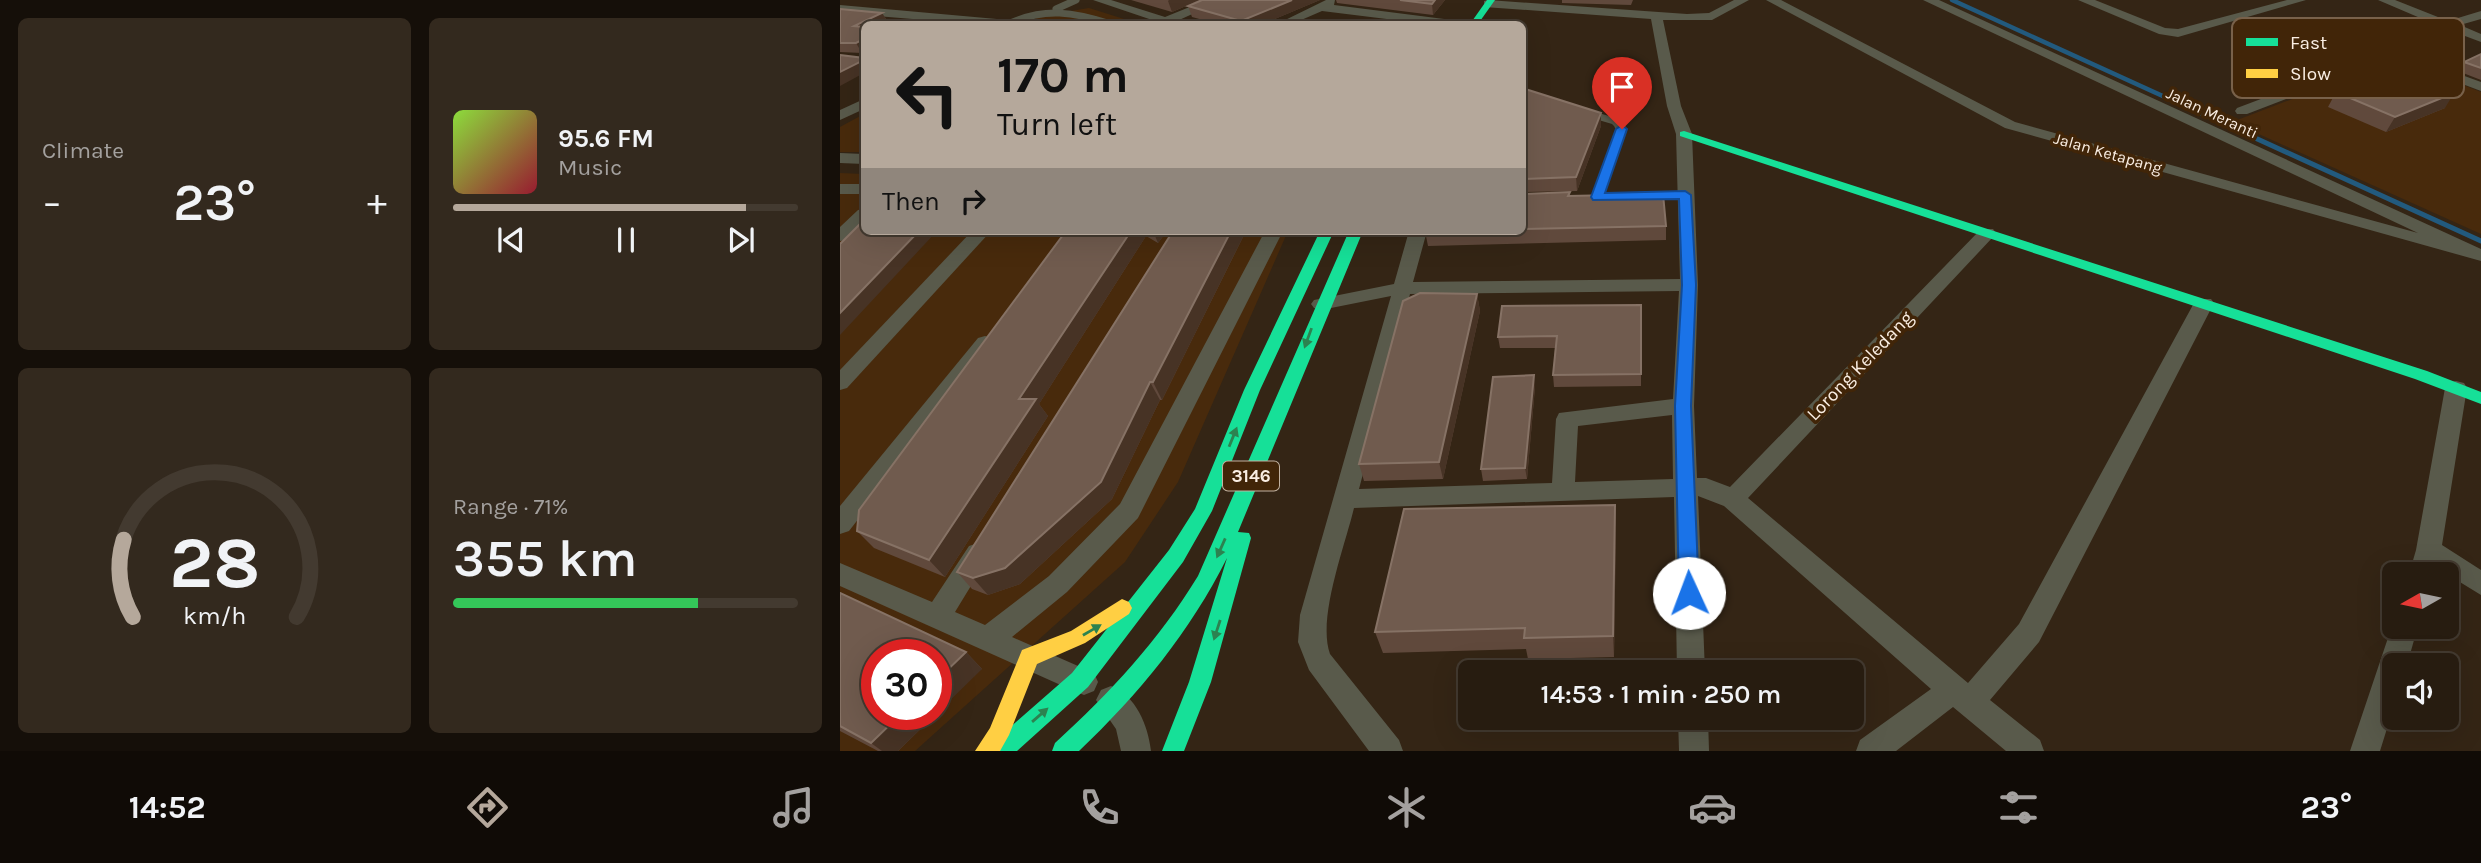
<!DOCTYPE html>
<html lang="en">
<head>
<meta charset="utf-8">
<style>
  body { margin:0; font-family:Karla,sans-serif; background:#33291e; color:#f1f3f6; height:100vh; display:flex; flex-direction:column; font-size:26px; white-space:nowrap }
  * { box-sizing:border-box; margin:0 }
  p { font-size:23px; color:#a4a19f }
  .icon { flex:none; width:38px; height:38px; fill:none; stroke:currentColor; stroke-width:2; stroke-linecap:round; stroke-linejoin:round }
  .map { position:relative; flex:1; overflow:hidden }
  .panel { display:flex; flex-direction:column; gap:18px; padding:18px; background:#150f09; width:840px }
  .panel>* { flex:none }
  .guide { position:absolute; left:21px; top:21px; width:665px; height:214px; border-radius:10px; box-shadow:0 7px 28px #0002,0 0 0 2px #433a30; background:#b5a89b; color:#111; overflow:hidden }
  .needle { width:46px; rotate:261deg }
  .tools { position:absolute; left:1542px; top:562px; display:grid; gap:14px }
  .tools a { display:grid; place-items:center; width:77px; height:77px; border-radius:10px; background:#271c10; box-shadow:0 7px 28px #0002,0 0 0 2px #433a30; font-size:35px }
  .speed { position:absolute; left:21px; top:639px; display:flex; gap:14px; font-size:35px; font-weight:700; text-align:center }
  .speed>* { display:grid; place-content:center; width:91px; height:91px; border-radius:50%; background:#271c10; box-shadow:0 7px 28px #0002,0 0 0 2px #433a30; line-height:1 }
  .speed .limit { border:10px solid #d22; background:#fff; color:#111 }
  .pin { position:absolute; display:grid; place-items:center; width:60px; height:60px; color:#fff; margin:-72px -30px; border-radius:50% 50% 50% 0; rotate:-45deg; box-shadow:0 0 7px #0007 }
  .pin .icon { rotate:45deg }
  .me { position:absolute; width:77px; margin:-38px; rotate:358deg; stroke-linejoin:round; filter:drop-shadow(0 0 5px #0008) }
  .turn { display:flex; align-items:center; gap:24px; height:147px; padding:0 21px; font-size:32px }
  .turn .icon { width:91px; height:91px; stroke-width:2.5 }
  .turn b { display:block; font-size:49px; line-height:60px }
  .then { display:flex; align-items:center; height:66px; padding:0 21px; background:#0003; gap:14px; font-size:26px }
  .big { font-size:52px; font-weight:600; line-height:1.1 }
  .panel .tile { flex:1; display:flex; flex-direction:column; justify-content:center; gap:10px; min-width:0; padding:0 24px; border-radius:10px; background:#33291e }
  .panel .dial { align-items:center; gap:0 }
  .dial svg { height:182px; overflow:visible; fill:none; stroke:#433a30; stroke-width:7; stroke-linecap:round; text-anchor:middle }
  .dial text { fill:#f1f3f6; stroke:none }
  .song { display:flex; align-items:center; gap:21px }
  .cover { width:84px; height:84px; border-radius:10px; background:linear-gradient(135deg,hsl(90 70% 55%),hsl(350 70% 35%)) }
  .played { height:7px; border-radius:4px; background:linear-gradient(90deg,#b5a89b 85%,#433a30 85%) }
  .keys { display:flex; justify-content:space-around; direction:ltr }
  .heat { display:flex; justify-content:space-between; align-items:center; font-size:38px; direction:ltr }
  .charge { height:10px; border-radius:5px; background:linear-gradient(90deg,#34c759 71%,#433a30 0) }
  .panel .tiles { flex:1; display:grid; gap:18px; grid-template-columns:repeat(2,1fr) }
  .trip { position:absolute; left:618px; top:660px; width:406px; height:70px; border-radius:10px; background:#271c10; box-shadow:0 7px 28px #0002,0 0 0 2px #433a30; font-weight:600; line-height:70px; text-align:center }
  .dock { display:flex; height:112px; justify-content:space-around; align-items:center; background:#100b06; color:#a4a19f }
  .dock .icon { width:49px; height:49px }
  .dock .on { color:#b5a89b }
  .dock b { font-size:32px; color:#f1f3f6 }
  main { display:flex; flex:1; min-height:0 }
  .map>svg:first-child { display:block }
  .built { fill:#482a0c; fill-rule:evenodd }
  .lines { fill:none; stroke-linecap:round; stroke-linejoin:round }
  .stream-far1 { stroke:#225a7e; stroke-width:4.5 }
  .stream { stroke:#225a7e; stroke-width:5 }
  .lane-far1 { stroke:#595a4b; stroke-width:7 }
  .lane { stroke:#595a4b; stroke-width:9 }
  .street { fill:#595a4b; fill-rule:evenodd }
  .fast { fill:#16e098; fill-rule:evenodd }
  .slow { fill:#ffcf43; fill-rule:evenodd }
  .wall { fill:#60493c }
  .shaded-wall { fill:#473325 }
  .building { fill:#705b4e; stroke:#867265; stroke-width:2 }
  .oneway { fill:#2c8250 }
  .route { fill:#1a73e8; stroke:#114b97; stroke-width:2 }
  .labels { text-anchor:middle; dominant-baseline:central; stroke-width:7; stroke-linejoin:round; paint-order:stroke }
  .far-street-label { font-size:16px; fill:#faeee3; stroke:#412508 }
  .shield { fill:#412508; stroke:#c2b2a1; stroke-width:2 }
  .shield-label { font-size:18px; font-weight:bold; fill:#faeee3 }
  .street-label { font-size:19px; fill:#faeee3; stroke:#412508 }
  .key { fill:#412508; stroke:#78614a; stroke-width:2 }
  .key-label { font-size:19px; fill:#faeee3 }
</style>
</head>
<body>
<main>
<section class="panel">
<div class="tiles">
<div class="tile"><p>Climate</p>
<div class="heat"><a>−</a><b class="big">23°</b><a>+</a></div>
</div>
<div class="tile">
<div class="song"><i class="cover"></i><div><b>95.6 FM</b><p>Music</p></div></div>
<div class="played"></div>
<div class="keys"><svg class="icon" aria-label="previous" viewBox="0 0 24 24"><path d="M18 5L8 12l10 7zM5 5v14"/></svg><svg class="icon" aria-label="pause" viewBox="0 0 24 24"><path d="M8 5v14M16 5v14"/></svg><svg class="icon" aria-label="next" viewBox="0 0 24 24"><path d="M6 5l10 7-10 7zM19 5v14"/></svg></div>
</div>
<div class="tile dial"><svg viewBox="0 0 100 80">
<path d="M14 69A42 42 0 1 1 86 69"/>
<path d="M14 69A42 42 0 0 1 10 35" stroke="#b5a89b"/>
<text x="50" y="56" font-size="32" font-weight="700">28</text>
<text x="50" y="72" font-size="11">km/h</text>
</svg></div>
<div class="tile"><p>Range · 71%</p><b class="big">355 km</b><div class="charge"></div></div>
</div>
</section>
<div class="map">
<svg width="1641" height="751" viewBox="0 0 1641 751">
  <rect width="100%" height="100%" fill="#342515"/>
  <g class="built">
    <path d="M249,8L300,24H185L201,16Z"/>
    <path d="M1557,59L1641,92V234L1392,122Z"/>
    <path d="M24,114V152H0V127Z"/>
    <path d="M0,173L24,174V231H448L338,482L285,562L75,751H0ZM37,654H96V714H37Z"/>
  </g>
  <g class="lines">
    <path class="stream-far1" d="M1112,0L1393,128"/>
    <path class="stream" d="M1389,126L1641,241"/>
    <g class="lane-far1">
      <path d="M216,9L236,0"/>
      <path d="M168,24C205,7 234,12 271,24"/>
      <path d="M750,114L774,121L781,128"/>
    </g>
    <path class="lane" d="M757,197L782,129L779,126"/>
    <g class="street">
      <path d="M253,0H271L325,17L367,0H383L337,21L341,24H324Z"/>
      <path d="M486,0H495L494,5L612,20L618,24H587L482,11L452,24H437Z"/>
      <path d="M648,0L847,14L869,13L894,0H909L872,20H823L841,106L852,134L858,285L854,406L857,478H866L890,487L1141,229H1153L1156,233L1153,237L908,498L1128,683L1179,624L1354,303L1357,299H1371L1374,303L1199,642L1150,700L1200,740L1204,751H1166L1113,707L1056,751H1016L1020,740L1091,689L884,506L858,496L865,672H837L834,497L514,508C505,546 477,618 490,654L559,740L563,751H529L469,670L458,642L460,615L551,296L481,310L474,308L471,304L474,300L554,284L569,231H587L573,282L840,279L836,134L827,106L811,19L644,7V1ZM839,291L833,399L719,413L716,419L712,483L519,489L570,294ZM832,415L833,479L735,482L738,426Z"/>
      <path d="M926,0H941L1175,122L1578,233L1083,0H1099L1641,249V261L1165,128Z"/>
      <path d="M1238,0H1255L1325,28L1338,29L1447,0H1466L1338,37L1319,34Z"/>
      <path d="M1538,0H1555L1608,21L1641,11V19L1620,25L1641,34V42L1617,33L1564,54L1641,82V91L1553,58L1407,114H1397L1395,111L1397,108L1606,29Z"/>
      <path d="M0,5L168,20L174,24H133L0,13Z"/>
      <path d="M24,99V109L0,120V110Z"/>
      <path d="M0,153L24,154V164L0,163Z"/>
      <rect x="0" y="184" width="24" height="10"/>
      <path d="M24,209V223L6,240L0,241V227L18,210Z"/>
      <path d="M132,231H151L7,388L0,390V370Z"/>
      <path d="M425,231H443L298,518L227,592L172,637L254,673L258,682L254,691L244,695L234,691L0,586V563L92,602L129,546L138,543L147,546L151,553L115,612L145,625L209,576L280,504Z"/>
      <path d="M145,336L152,338L155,343L152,348L9,531L0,534V506L138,338Z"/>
      <path d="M1616,381L1624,383L1627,388L1602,545L1641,570V595L1597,568L1595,574H1569L1576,550L1605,388L1608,383Z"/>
      <path d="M1554,620V626H1578L1567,665H1554V706L1540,751H1510Z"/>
      <path d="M271,686C296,696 308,725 311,751H281L276,729L256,700L261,690Z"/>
      <path d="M838,718H868L869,751H839Z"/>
    </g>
    <g class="fast">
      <path d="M647,0H655L638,24H630Z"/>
      <path d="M844,131L1587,371L1641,392V404L1575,379L840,136V132Z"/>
      <path d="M480,231H494L420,390L372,511L343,562L248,687L177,751H149L152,743L232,673L329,550L355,509L404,390Z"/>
      <path d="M509,231H523L398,532L409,533L411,538L371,682L344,751H322L349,682L387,558C350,632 299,694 239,751H212L215,743C270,693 319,640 358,576Z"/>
    </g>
    <path class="slow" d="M282,599L289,602L292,608L289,614L245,643L197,664L169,735L160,751H135L150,728L182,650L231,631Z"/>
  </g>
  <g class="wall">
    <path d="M291,0H360L332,12Z"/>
    <path d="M480,0L423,24H378L352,17L348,6Z"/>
    <path d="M496,0H605L593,15L497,3Z"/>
    <path d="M722,0H793L791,5L722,3Z"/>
    <path d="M0,9L42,13L48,22L43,24H24V52L22,53L0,52Z"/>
    <path d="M1641,54V80L1618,71L1624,62Z"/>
    <path d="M1563,73L1614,78L1606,90L1605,108L1546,132L1488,107L1496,92Z"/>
    <path d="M682,88L761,126L737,191L682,192Z"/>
    <path d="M682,194L730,196L826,226V240L588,246L585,231H682Z"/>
    <path d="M226,231H327L318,243L306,236L199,404L208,416L105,577L34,548L17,531Z"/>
    <path d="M333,231H406L322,400H320L272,499L180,584L148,595L132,589L117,572Z"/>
    <path d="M637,294L640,311L603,479L524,481L519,464Z"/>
    <path d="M801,305V386L714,387L713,375L715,348H660L658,337Z"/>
    <path d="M695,387L687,479L643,481L641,469Z"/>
    <path d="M775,505L776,527L774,657L688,659L686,649L543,653L535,632Z"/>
    <path d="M0,593L126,652L142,669L37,714H96L58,751H38L0,731Z"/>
  </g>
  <g class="shaded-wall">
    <path d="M329,0H360L332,12L328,1Z"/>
    <path d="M452,0H480L423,24H403L401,21Z"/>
    <path d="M595,0H605L593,15L592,4Z"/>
    <path d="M42,13L48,22L43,24H24V34L14,26Z"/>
    <path d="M24,39V52L22,53L16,43Z"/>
    <path d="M24,60V73L0,86V72Z"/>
    <path d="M1614,78L1605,92L1594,86Z"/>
    <path d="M1614,93L1605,108L1546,132L1555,117Z"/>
    <path d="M761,113V126L737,191L736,177Z"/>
    <path d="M79,231H97L0,335V313Z"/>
    <path d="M291,231H304L306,236L199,404L208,416L105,577L89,560L179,399Z"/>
    <path d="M313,231H327L318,243Z"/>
    <path d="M391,231H406L322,400L313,382Z"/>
    <path d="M637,294L640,311L603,479L599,462Z"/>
    <path d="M694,375L695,387L687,479L685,468Z"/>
    <path d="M310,382L320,400L272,499L180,584L148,595L133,578Z"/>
    <path d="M775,505L776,527L774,657L773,636Z"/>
    <path d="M126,652L142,669L96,714V681Z"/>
    <path d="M61,714H96L58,751H42L31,743Z"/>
  </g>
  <g class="building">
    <path d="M362,0H452L401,21L348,6Z"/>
    <path d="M560,0H595L592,4Z"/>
    <path d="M0,9L42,13L14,26L24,27V39L16,43H0Z"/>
    <path d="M1641,54V68L1624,62Z"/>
    <path d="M0,55L24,58V60L0,72Z"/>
    <path d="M1582,66L1614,78L1594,86L1614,93L1555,117L1496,92L1554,70L1563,73Z"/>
    <path d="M682,88L761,113L736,177L682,179Z"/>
    <path d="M730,192L728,196L823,194L826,226L682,229V194Z"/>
    <path d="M24,220V231H79L0,313V244Z"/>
    <path d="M226,231H291L179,399H196L89,560L17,531L19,510Z"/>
    <path d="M333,231H391L313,382H310L261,482L165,568L133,578L117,572Z"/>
    <path d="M580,293L637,294L599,462L519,464L563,301Z"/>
    <path d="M801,305V374L713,375L717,336L658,337L662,306Z"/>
    <path d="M694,375L685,468L641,469L653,377Z"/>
    <path d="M775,505L773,636L684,638L685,628L535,632L564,509Z"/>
    <path d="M0,593L126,652L96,681V654H37V714H61L31,743L0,726Z"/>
  </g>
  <defs><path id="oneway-solid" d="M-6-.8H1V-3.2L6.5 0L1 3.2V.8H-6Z" transform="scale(1.75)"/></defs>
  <g class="oneway">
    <use href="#oneway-solid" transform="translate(468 338) rotate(110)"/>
    <use href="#oneway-solid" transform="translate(393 437) rotate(-68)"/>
    <use href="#oneway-solid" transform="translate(381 548) rotate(114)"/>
    <use href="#oneway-solid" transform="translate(252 630) rotate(-30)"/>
    <use href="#oneway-solid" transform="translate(377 630) rotate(108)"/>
    <use href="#oneway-solid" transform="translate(200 715) rotate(-41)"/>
  </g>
  <path class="route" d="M782,125L787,129L765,193L845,191L851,195L856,285L851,406L859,593L856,599L849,602L842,599L839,593L835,406L842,285L839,199L753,200L751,197L776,129Z"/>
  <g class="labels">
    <g class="far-street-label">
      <text transform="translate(1372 113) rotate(25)">Jalan Meranti</text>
      <text transform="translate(1268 153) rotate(16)">Jalan Ketapang</text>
    </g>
    <rect class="shield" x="383" y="461.5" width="56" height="29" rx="5"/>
    <g class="shield-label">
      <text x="411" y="476">3146</text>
    </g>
    <g class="street-label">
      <text transform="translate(1020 366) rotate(-46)">Lorong Keledang</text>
    </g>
  </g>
  <rect x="1392" y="18" width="232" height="80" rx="10" class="key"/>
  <rect x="1406" y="38" width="32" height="8" fill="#16e098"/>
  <rect x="1406" y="69" width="32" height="9" fill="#ffcf43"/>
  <g class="key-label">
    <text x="1450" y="49">Fast</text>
    <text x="1450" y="80">Slow</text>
  </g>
</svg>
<div class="tools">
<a><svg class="needle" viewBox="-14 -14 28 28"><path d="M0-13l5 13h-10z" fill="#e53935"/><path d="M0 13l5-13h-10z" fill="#a4a19f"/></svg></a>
<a><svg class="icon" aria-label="sound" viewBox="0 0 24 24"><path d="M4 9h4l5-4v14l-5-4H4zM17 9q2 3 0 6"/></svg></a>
</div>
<div class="speed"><div class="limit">30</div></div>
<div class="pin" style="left:782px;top:129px;background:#d93025"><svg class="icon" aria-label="arrive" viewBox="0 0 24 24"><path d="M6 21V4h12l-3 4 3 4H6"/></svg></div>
<svg class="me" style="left:849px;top:593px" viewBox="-20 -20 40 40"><circle r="19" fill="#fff"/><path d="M0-13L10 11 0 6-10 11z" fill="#1a73e8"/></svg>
<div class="trip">14:53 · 1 min · 250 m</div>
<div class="guide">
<div class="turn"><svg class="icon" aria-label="left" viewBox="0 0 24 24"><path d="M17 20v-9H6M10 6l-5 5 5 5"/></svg><div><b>170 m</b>Turn left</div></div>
<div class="then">Then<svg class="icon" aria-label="right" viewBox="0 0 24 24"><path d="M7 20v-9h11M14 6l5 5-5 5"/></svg></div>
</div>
</div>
</main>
<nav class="dock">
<b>14:52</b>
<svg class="icon on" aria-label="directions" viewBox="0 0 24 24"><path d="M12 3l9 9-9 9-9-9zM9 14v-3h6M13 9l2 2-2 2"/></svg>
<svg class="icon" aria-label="music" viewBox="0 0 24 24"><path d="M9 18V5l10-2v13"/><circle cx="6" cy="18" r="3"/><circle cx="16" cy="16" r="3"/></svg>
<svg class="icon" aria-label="phone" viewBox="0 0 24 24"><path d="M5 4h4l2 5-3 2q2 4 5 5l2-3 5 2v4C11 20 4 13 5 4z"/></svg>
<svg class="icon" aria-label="climate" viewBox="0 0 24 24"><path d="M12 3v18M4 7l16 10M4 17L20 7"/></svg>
<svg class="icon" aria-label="car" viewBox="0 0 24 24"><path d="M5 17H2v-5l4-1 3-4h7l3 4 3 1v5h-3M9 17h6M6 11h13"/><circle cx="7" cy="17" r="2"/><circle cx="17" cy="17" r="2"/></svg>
<svg class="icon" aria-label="filters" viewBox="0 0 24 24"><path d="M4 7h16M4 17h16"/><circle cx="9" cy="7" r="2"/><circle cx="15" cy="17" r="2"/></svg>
<b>23°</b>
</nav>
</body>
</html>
